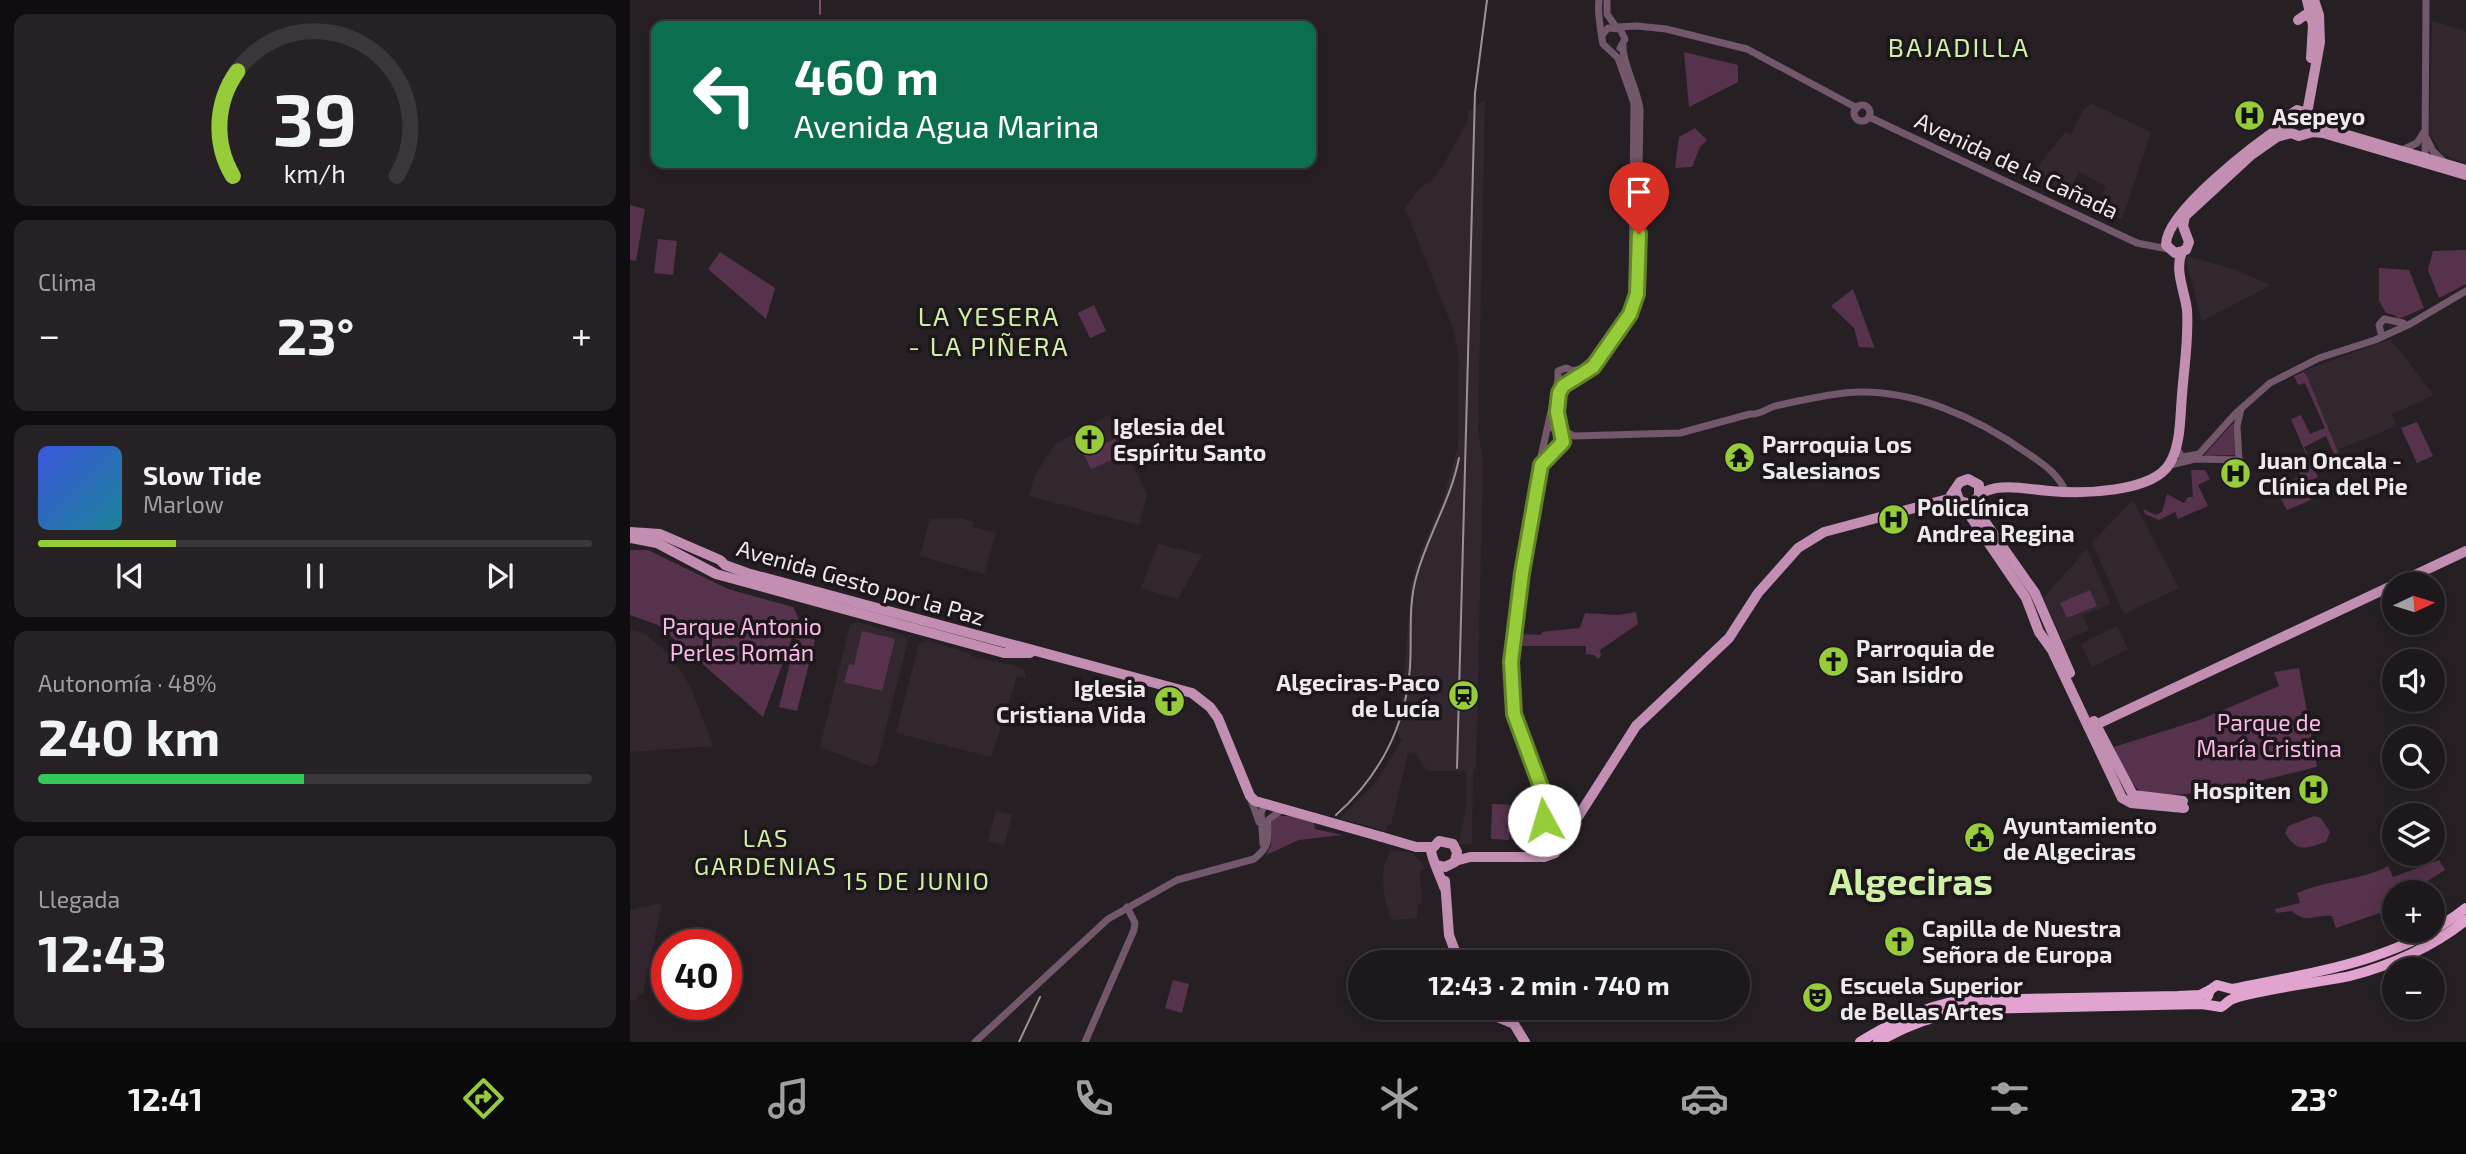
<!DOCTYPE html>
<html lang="es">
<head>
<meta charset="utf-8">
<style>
  body { margin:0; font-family:"Exo 2",sans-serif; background:#252124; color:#f1f3f6; height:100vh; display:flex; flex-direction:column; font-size:26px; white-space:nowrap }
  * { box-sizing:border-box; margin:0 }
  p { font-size:23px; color:#a0a0a3 }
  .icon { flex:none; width:38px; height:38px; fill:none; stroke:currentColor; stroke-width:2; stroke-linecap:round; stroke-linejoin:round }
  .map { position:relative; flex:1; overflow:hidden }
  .sheet { display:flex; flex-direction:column; gap:14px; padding:14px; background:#0f0d0f; width:630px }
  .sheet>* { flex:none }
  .hud { position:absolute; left:21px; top:21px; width:665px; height:147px; border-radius:14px; box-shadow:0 4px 18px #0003,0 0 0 2px #3a373a; background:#0b6e4f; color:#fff; overflow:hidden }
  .needle { width:46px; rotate:86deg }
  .fabs { position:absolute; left:1752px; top:572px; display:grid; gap:14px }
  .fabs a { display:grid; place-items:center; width:63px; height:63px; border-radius:50%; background:#1c181b; box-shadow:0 4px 18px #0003,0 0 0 2px #3a373a; font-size:35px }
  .speed { position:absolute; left:21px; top:929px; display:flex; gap:14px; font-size:35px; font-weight:700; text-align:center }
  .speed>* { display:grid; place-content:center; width:91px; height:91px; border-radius:50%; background:#1c181b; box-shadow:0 4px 18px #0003,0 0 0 2px #3a373a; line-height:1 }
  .speed .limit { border:10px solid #d22; background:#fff; color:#111 }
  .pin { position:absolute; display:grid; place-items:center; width:60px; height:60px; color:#fff; margin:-72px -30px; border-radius:50% 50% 50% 0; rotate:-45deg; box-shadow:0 0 7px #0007 }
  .pin .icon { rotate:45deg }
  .me { position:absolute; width:77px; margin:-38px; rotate:354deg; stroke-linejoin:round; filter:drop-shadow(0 0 5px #0008) }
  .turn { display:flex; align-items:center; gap:24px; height:147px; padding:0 28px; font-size:32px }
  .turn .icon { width:91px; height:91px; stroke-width:2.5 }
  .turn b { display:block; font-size:49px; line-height:60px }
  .big { font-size:52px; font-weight:700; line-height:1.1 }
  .sheet .widget { flex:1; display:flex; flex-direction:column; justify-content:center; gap:10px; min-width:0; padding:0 24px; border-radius:14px; background:#252124 }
  .sheet .dial { align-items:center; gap:0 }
  .dial svg { height:182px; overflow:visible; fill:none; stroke:#3a373a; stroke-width:7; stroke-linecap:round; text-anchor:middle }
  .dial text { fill:#f1f3f6; stroke:none }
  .song { display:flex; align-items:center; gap:21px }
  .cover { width:84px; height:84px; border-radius:10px; background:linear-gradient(135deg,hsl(230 70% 55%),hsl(190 70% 35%)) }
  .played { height:7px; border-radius:4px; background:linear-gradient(90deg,#96cc3a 25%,#3a373a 25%) }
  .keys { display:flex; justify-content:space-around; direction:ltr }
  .heat { display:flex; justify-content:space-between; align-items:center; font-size:38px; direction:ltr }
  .charge { height:10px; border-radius:5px; background:linear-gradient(90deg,#34c759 48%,#3a373a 0) }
  .trip { position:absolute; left:718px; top:950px; width:402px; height:70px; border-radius:35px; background:#1c181b; box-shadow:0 4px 18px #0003,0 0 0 2px #3a373a; font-weight:700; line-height:70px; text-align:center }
  .dock { display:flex; height:112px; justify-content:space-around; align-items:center; background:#0b0a0b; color:#a0a0a3 }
  .dock .icon { width:49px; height:49px }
  .dock .selected { color:#96cc3a }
  .dock b { font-size:32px; color:#f1f3f6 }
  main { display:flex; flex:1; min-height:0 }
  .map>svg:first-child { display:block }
  .built { fill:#32272f }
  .green { fill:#56324c }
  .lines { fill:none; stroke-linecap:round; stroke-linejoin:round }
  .stream { stroke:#834b73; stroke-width:2 }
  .minor { stroke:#72586a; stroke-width:7 }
  .major { stroke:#c28eb2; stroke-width:10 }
  .highway { stroke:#e1a3cf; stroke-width:10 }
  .rail { stroke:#989396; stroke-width:2 }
  .major-bridge { stroke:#c28eb2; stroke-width:10 }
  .route-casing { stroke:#628526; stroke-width:18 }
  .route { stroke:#96cc3a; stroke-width:12 }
  .labels { text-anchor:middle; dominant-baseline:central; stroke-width:7; stroke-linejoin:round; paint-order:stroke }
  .poi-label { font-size:23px; font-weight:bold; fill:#eee9ec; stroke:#1d171b; text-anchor:start }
  .street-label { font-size:23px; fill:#eee9ec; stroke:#1d171b }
  .park-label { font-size:23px; fill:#fcb8e7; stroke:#1d171b }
  .neighbourhood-label { font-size:24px; letter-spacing:2px; fill:#d0f0a8; stroke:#1d171b }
  .quarter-label { font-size:26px; letter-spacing:2px; fill:#d0f0a8; stroke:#1d171b }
  .town-label { font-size:37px; font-weight:bold; fill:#d0f0a8; stroke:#1d171b }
</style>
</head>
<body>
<main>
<section class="sheet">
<div class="widget dial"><svg viewBox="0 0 100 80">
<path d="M14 69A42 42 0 1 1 86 69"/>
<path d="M14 69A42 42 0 0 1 16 23" stroke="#96cc3a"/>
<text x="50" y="56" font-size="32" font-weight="700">39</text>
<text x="50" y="72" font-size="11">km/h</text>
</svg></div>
<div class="widget"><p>Clima</p>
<div class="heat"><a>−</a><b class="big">23°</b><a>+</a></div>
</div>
<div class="widget">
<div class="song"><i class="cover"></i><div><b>Slow Tide</b><p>Marlow</p></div></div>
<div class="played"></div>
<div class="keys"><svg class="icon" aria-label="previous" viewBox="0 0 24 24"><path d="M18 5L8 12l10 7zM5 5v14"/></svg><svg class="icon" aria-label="pause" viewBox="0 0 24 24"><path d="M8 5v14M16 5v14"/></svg><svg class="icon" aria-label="next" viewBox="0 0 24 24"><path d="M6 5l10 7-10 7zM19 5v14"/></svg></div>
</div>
<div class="widget"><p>Autonomía · 48%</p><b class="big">240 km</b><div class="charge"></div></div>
<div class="widget"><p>Llegada</p><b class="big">12:43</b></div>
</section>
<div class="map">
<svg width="1836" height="1042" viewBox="0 0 1836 1042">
  <rect width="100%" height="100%" fill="#262024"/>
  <g class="built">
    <path d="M1802,21L1836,31V162L1813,155L1800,134Z"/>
    <path d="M855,100L848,430L853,460L846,769H843L842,844H829L837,800L836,771H798L784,752L778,753L761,825H757L755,831L710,818L746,782L772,740L765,729L773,694L781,585L790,554L814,496L828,447L829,361L824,331L775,208L790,188L804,179L811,169L837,122L838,112Z"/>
    <path d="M1462,104L1521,132L1492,219L1466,208L1476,186L1449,172L1440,189L1446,191L1443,197L1400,177L1435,132L1441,135L1453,110Z"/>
    <path d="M1558,256L1603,269L1641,285L1572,321L1556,261Z"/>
    <path d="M1760,339L1802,392V396L1762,414L1766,426L1707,450L1673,371Z"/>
    <path d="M479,415L517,494L509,525L399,496L405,475L425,444Z"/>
    <path d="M1503,500L1549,588L1494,614L1462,543Z"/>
    <path d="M329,518L344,522L343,527L366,533L354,574L290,556L300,519Z"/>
    <path d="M528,544L572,555L548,599L511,588Z"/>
    <path d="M1457,549L1481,604L1453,615L1459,630L1433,641L1413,598Z"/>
    <path d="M227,622L274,635L278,640L247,763L242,767L190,747L220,625Z"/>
    <path d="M1487,626L1498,649L1462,667L1451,644Z"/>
    <path d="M0,630L14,633L41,656L61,688L83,746L0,752Z"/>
    <path d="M298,641L340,653L341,656L390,667L395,671L396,678L387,676L361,757L266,733L289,644Z"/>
    <path d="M862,804L909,806L908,841L861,839Z"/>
    <path d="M366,811L382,815L374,845L358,841Z"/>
    <path d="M761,850L783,853L796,869H792L790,875L792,903L788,904L787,918L762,920L755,900L753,878L754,865Z"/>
    <path d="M32,903L13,994L10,993L8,999L0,1000V910Z"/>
  </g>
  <g class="green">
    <path d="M1054,52L1108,65V82L1059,107Z"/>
    <path d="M1065,128L1077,140L1070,147L1062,167L1045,168L1049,137Z"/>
    <path d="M0,205L15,209L6,261L0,260Z"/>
    <path d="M28,239L47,241L43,275L24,273Z"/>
    <path d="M1836,250V284L1809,298L1798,270L1803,251Z"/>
    <path d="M90,252L145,288L136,319L78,269Z"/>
    <path d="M1749,268L1779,270L1794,308L1769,319L1764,315L1756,313L1749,301Z"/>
    <path d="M1223,289L1244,346L1245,348L1229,347L1224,328L1201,306Z"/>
    <path d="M464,305L476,331L460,338L448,313Z"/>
    <path d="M1673,372L1677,376L1712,462L1709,465L1696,436L1674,447L1688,477L1673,485L1681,500L1657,510L1645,488L1671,476L1667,465L1678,459L1661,419L1671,415L1680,434L1695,428L1675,383L1668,385L1664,376Z"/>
    <path d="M1787,422L1803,456L1787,463L1771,428Z"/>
    <path d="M1603,423L1605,455L1575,456V454Z"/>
    <path d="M485,439L492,455L461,469L453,453Z"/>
    <path d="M1561,470H1575L1580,479L1568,485L1578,506L1548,519L1545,512L1529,520L1515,514L1513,509L1526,515L1532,512L1537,494L1554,503L1558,497H1563Z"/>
    <path d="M0,550H18L98,589L163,607L169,619L133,717L28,625L0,615Z"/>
    <path d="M1460,590L1467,606L1437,618L1430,603Z"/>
    <path d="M1006,612L1008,624L970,650L971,656L968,659L964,655L956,654V646H891L885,642L891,634L911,635L912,632L950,628L955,613L988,615Z"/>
    <path d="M232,631L265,639L252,691L214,682L219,664L224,665Z"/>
    <path d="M167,635L185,640L167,711L149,707Z"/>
    <path d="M1669,668L1687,767C1655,774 1531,809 1508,789C1497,780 1490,759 1484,747L1572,719L1649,686L1644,672Z"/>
    <path d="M862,804L880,805L879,840L861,839Z"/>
    <path d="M650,816H662L684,822L685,829L712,835L669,840L636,855L641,845L642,818Z"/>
    <path d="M1684,816L1691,818L1700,832L1696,842C1675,848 1669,854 1655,833L1658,826Z"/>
    <path d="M1809,860L1815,870L1780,892H1764V908L1706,928L1702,916C1684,914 1677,925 1662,911L1646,913L1645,909L1670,903L1667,893C1696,880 1730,881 1758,866L1763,877Z"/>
    <path d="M543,980L559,984L552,1013L535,1008Z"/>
  </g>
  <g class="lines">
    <path class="stream" d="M190,0V14"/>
    <g class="minor">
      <path d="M977,0V14L986,27"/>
      <path d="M987,27L1007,26L1036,29L1117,49L1227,108"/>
      <path d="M972,35L978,28L990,29L995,39L990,48"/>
      <circle cx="1232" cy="113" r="8"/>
      <path d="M1239,117L1507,243L1538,249"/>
      <path d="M1797,139L1803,151L1814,162"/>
      <path d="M1772,150L1787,143L1794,132"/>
      <path d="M1792,159L1795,155L1796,0"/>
      <path d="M1751,333L1749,325L1754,319L1773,323"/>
      <path d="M941,371L951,369L966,356L996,312L1002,293L1004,103L988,58L973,44C971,33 967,9 969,0"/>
      <path d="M939,383L942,378L941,370L936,368L928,371V380L936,384C969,371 999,328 1007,294L1010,110C1008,90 991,60 993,45"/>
      <path d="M918,427L932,430L944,436L1050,433L1120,414C1131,415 1135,409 1145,406C1167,401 1191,396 1214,393C1280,386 1348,418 1400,455C1415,465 1430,476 1436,493"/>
      <path d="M1546,447L1552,457L1569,454L1606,413L1640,383L1689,358L1745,340L1780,324L1836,291"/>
      <path d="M911,465L933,442L927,403"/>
      <path d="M1540,465L1565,459L1609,460L1607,426L1611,409"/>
      <path d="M620,797L629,822"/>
      <path d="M633,844L631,812L636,804"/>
      <path d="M909,857L914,852V795L884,714L881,662L910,461L928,380"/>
      <path d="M345,1042L478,919L547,880L624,859C640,846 638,841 638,820L653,809"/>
      <path d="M455,1042L504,930L505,923L497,907"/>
    </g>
    <g class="major">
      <path d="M1677,0L1683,25L1681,58"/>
      <path d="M1668,20L1675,15L1686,20"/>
      <path d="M1677,113L1690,42L1689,15L1684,0"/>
      <path d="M1836,170L1687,126L1677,113L1667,110L1660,115L1657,123C1628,142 1535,212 1536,245L1545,253L1556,250L1559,242L1553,226L1555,216L1620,156L1647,137L1661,133L1669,136L1683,132L1693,133L1836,175"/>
      <path d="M1326,491L1329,500C1344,509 1345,496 1356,491C1374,483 1401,490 1420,491C1450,494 1523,493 1540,463C1551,444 1550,417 1552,395C1554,367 1559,338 1557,310C1555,292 1544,270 1552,252"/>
      <path d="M1321,495L1330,482L1338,479L1349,485V497"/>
      <path d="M1347,500L1348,512L1405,593L1440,673"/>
      <path d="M1330,501L1396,598L1409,632L1422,650L1492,798L1501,803L1554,808"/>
      <path d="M0,532L30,534L90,560L95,565L117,573L562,693L580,707L588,718L620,796L625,801L685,818"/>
      <path d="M0,538L27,543L86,574L374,653H400"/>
      <path d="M1464,721L1503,795L1553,801"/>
      <path d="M1459,728L1836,551"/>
      <path d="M752,837L786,847H803"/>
      <path d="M825,861L840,857H914L925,853L1006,726L1099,638L1128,593L1168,548L1194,532L1318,499L1329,500"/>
      <path d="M807,865L815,867L825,862L827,852L823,844L809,841L801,850C801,857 811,878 814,887"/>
      <path d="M815,881L819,935L829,962"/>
      <path d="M846,1008L884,1024L895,1042"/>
    </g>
    <g class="highway">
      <path d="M1578,996L1580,990L1587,985L1602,989C1684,972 1768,962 1836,908"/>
      <path d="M1230,1042C1262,1022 1295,1006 1332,1000L1548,996L1570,995L1580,990"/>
      <path d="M1248,1042C1278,1024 1308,1014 1343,1009L1572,1004L1591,1007C1594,1006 1596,1003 1599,1001C1610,992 1699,981 1720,976C1760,966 1804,946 1836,920"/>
    </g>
    <g class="rail">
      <path d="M827,768L845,93L857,0"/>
      <path d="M706,815C749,777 776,726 780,667C782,637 778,607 786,578C797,536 821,500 829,458"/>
      <path d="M389,1042L410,997"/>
    </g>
    <path class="major-bridge" d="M685,818L752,837"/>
  </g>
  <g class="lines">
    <defs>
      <path id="route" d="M914,820V795L884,714L881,662L892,573L911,465L933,442L927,412L929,393L933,386L963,367L1000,314L1007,294L1009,234"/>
    </defs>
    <use href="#route" class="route-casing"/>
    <use href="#route" class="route"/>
  </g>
  <defs>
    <symbol id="hospital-disc" viewBox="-11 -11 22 22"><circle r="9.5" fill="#96cc3a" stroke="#1d171b"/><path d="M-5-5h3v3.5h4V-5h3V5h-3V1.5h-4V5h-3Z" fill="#111"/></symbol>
    <symbol id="church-disc" viewBox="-11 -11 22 22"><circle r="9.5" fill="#96cc3a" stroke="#1d171b"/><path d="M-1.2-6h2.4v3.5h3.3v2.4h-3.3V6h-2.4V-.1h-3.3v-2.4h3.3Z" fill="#111"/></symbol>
    <symbol id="temple-disc" viewBox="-11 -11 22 22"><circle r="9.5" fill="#96cc3a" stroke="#1d171b"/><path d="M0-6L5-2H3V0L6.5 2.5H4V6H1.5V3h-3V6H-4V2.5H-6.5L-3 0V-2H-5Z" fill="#111"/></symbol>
    <symbol id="station-disc" viewBox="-11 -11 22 22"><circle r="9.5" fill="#96cc3a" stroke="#1d171b"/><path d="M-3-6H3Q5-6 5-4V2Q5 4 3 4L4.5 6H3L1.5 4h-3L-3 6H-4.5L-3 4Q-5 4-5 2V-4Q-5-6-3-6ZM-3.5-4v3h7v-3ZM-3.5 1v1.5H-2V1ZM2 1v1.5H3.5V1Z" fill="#111"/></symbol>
    <symbol id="civic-disc" viewBox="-11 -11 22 22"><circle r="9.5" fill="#96cc3a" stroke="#1d171b"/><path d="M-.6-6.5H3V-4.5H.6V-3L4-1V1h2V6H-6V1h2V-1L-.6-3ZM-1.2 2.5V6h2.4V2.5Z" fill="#111"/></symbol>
    <symbol id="theatre-disc" viewBox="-11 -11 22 22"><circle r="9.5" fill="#96cc3a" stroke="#1d171b"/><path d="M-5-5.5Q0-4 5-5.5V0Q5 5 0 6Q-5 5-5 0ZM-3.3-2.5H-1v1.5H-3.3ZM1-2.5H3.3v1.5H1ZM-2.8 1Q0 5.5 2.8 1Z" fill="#111"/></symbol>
  </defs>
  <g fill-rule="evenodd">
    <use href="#hospital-disc" x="1602" y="98" width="35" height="35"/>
    <use href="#church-disc" x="442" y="422" width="35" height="35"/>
    <use href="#temple-disc" x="1092" y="440" width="35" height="35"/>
    <use href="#hospital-disc" x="1588" y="456" width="35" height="35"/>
    <use href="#hospital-disc" x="1246" y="502" width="35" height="35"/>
    <use href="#church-disc" x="1186" y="644" width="35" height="35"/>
    <use href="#station-disc" x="816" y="678" width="35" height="35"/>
    <use href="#church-disc" x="522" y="684" width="35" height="35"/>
    <use href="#hospital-disc" x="1666" y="772" width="35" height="35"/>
    <use href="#civic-disc" x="1332" y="820" width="35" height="35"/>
    <use href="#church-disc" x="1252" y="924" width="35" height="35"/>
    <use href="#theatre-disc" x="1170" y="980" width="35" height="35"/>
  </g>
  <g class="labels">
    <g class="poi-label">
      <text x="1642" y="116">Asepeyo</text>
      <text x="483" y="426">Iglesia del<tspan x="483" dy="26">Espíritu Santo</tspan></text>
      <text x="1132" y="444">Parroquia Los<tspan x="1132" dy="26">Salesianos</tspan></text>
      <text x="1628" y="460">Juan Oncala -<tspan x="1628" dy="26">Clínica del Pie</tspan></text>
      <text x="1287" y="507">Policlínica<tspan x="1287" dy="26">Andrea Regina</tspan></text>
      <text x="1226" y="648">Parroquia de<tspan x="1226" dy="26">San Isidro</tspan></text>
      <text x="810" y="682" text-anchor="end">Algeciras-Paco<tspan x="810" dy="26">de Lucía</tspan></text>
      <text x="516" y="688" text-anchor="end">Iglesia<tspan x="516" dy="26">Cristiana Vida</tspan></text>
      <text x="1661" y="790" text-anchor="end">Hospiten</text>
      <text x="1373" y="825">Ayuntamiento<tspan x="1373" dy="26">de Algeciras</tspan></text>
      <text x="1292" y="928">Capilla de Nuestra<tspan x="1292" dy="26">Señora de Europa</tspan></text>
      <text x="1210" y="985">Escuela Superior<tspan x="1210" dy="26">de Bellas Artes</tspan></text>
    </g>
    <g class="street-label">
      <text transform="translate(1387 165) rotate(25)">Avenida de la Cañada</text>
      <text transform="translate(231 582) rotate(16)">Avenida Gesto por la Paz</text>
    </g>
    <g class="park-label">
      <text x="112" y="626">Parque Antonio<tspan x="112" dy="26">Perles Román</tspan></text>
      <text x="1639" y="722">Parque de<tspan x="1639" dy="26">María Cristina</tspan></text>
    </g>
    <g class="neighbourhood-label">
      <text x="136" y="837">LAS<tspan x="136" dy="28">GARDENIAS</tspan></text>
      <text x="287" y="880">15 DE JUNIO</text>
    </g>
    <g class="quarter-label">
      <text x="1329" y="46">BAJADILLA</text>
      <text x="359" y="315">LA YESERA<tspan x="359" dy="30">- LA PIÑERA</tspan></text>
    </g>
    <g class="town-label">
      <text x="1281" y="880">Algeciras</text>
    </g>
  </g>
</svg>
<div class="fabs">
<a><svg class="needle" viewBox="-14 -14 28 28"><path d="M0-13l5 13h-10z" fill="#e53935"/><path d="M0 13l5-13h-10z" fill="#a0a0a3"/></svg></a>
<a><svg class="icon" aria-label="sound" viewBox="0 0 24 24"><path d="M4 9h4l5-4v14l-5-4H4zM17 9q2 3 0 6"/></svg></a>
<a><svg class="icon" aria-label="search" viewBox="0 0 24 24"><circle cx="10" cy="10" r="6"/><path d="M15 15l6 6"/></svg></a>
<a><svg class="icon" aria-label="layers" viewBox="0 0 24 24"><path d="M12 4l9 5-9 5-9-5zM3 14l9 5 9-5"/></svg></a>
<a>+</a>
<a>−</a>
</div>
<div class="speed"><div class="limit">40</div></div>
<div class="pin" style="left:1009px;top:234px;background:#d93025"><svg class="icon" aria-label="arrive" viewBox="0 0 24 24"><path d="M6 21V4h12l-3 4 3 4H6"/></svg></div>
<svg class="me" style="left:914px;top:820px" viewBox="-20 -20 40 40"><circle r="19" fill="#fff"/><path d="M0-13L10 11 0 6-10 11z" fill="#96cc3a"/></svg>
<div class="trip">12:43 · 2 min · 740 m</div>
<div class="hud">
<div class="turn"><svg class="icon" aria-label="left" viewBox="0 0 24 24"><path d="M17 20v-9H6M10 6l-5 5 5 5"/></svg><div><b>460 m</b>Avenida Agua Marina</div></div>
</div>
</div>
</main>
<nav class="dock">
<b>12:41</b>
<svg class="icon selected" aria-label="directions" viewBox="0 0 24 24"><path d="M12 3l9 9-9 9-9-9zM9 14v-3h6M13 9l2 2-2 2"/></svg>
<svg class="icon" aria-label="music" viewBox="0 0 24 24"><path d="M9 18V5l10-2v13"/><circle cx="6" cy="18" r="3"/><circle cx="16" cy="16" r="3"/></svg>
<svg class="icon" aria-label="phone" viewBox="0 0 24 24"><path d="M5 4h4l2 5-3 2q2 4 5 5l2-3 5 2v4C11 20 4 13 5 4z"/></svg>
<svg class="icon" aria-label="climate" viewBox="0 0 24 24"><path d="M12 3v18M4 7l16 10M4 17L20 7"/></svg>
<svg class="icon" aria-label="car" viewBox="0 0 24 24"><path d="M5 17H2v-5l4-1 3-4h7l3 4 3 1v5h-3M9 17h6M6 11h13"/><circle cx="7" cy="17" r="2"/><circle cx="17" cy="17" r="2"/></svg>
<svg class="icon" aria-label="filters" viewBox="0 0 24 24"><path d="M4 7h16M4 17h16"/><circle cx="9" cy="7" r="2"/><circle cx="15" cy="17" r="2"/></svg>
<b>23°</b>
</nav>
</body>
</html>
